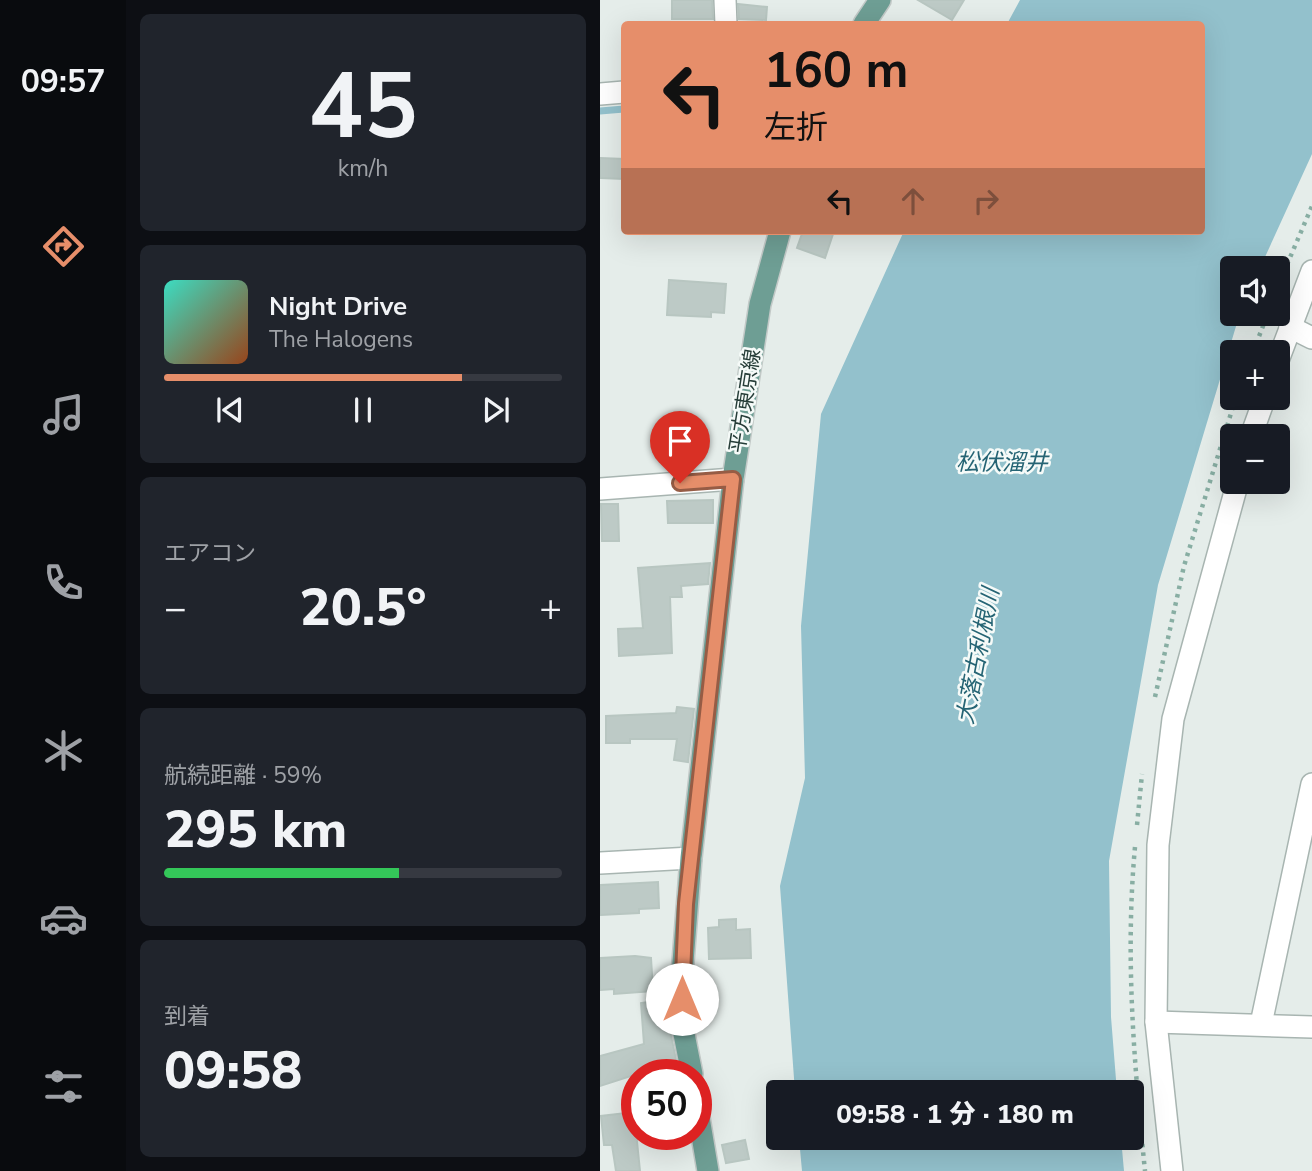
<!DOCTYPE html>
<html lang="ja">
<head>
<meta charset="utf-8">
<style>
  body { margin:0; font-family:"Nunito Sans","Noto Sans JP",sans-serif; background:#20242c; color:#f1f3f6; height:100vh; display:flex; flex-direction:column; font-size:26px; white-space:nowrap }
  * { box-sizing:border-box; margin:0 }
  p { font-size:23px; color:#9ea1a6 }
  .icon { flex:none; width:38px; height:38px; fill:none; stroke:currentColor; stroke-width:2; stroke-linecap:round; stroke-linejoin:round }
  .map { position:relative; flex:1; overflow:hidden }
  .side { display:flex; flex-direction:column; gap:14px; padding:14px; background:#0d0f14; width:474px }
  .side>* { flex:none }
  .hud { position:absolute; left:21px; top:21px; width:584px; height:214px; border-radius:7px; box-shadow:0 7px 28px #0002; background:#e68e6a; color:#111; overflow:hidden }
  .controls { position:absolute; left:620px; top:256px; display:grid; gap:14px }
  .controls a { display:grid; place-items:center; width:70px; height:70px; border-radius:7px; background:#171b24; box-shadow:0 7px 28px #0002; font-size:35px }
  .speed { position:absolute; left:21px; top:1059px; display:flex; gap:14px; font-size:35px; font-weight:700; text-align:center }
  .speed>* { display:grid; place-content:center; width:91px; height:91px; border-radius:50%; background:#171b24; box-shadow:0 7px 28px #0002; line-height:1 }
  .speed .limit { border:10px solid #d22; background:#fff; color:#111 }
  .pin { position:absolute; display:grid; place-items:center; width:60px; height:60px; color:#fff; margin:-72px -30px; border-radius:50% 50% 50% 0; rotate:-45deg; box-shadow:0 0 7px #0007 }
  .pin .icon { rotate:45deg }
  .me { position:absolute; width:77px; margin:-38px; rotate:0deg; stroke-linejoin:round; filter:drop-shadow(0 0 5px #0008) }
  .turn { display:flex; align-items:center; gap:24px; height:147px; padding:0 28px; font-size:32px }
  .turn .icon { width:91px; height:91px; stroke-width:2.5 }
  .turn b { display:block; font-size:49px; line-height:60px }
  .lanes { display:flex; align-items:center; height:66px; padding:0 28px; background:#0003; justify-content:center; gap:35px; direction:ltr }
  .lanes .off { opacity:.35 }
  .big { font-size:52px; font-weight:800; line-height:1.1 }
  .side .tile { flex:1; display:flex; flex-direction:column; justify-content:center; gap:10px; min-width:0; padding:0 24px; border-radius:10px; background:#20242c }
  .side .dial { align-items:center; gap:0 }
  .dial b { font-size:91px; line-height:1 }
  .song { display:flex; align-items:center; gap:21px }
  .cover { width:84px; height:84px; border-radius:10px; background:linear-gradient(135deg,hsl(170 70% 55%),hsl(20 70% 35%)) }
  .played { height:7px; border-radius:4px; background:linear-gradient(90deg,#e68e6a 75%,#363941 75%) }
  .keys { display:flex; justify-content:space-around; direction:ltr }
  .heat { display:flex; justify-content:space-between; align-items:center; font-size:38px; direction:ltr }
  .charge { height:10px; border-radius:5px; background:linear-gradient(90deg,#34c759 59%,#363941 0) }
  .trip { position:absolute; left:166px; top:1080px; width:378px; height:70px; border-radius:7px; background:#171b24; box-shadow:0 7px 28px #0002; font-weight:800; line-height:70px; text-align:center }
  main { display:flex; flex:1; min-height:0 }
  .dock { display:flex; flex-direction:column; width:126px; justify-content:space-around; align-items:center; background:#090b0e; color:#9ea1a6 }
  .dock .icon { width:49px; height:49px }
  .dock .on { color:#e68e6a }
  .dock b { font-size:32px; color:#f1f3f6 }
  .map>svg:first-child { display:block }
  .water { fill:#93c1cc }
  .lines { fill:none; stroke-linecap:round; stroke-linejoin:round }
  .stream { stroke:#93c1cc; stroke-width:7 }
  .building { fill:#bdcac6; stroke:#b8c6c1; stroke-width:2 }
  .minor-casing { stroke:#a8b5b1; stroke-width:24 }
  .major-casing { stroke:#c2c9c7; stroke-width:24 }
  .path { stroke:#88aea3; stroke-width:4.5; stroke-dasharray:3.5 5; stroke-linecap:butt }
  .minor { stroke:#fff; stroke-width:21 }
  .major { stroke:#6e9e94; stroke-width:21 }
  .route-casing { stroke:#965c45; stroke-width:18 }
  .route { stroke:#e68e6a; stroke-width:12 }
  .labels { text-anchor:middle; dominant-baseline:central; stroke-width:5; stroke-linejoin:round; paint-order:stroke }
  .street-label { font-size:21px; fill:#263d38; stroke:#f5faf8 }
  .water-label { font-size:23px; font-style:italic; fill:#256474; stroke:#f5faf8 }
</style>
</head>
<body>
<main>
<nav class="dock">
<b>09:57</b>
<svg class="icon on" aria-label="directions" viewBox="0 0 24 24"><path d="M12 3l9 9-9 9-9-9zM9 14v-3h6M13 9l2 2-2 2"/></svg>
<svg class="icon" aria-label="music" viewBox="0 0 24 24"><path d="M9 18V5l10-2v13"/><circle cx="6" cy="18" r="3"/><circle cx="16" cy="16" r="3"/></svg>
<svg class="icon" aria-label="phone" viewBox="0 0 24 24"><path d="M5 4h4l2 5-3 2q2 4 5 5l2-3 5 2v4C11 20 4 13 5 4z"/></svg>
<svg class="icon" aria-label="climate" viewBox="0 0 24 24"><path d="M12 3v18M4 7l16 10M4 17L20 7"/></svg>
<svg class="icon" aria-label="car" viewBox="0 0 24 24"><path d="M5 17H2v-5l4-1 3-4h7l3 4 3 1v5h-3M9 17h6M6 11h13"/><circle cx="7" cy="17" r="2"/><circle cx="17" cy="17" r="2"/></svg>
<svg class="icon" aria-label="filters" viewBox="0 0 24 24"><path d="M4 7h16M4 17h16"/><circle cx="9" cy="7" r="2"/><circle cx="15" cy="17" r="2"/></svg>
</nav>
<section class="side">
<div class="tile dial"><b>45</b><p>km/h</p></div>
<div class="tile">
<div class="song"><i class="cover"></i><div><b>Night Drive</b><p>The Halogens</p></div></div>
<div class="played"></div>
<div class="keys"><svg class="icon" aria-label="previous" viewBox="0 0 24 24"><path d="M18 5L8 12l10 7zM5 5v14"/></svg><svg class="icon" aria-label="pause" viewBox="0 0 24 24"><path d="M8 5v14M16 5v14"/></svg><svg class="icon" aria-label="next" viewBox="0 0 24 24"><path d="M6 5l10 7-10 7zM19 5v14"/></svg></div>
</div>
<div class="tile"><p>エアコン</p>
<div class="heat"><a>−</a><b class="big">20.5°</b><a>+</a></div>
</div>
<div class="tile"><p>航続距離 · 59%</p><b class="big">295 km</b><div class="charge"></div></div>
<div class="tile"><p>到着</p><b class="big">09:58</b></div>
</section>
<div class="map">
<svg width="712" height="1171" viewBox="0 0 712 1171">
  <rect width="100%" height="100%" fill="#e5edea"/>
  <g class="water">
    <path d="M420,0H712V154L660,268H632V313H640L558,585L509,861L511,1017L517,1092H195L180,886L205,778L201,626L221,414L304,231H602V24H407Z"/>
    <path d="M199,1138H521L524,1171H202Z"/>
  </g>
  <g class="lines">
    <path class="stream" d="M0,111L24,109"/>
  </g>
  <g class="building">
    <path d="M72,0H112L113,19H72Z"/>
    <path d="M318,0H364L352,20Z"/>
    <path d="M138,4L167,7L166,20L139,19Z"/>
    <path d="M0,158L24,159V179L0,178Z"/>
    <path d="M203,231H234L225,258L197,248Z"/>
    <path d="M69,280L126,284L124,313L111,312V317L67,315Z"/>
    <path d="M113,500V523H68L67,501Z"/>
    <path d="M1,504H18L19,541H2Z"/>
    <path d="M110,563L108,584L81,586L82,597H70L72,653L19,656L18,629L43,628L38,568Z"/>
    <path d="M77,707L94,709L88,762L74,760L77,739H30V743H6V716L76,713Z"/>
    <path d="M58,882L59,908L39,909V913L0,915V885Z"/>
    <path d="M136,919V930L150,929L151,958L109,959L108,928L119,927V920Z"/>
    <path d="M35,956L51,958L53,991L14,994V989L0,990V958Z"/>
    <path d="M69,999V1026L79,1074H37L0,1086V1056L44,1044L41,1003Z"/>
    <path d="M34,1112L40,1171H16L12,1145H4L1,1116Z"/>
    <path d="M145,1140L149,1159L126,1163L122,1145Z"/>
  </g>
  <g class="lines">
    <defs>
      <g id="minor">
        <path d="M125,0L126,24"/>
        <path d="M0,94L24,92"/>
        <path d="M690,327L712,338"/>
        <path d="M677,363L712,271"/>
        <path d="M651,436L665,397"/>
        <path d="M0,489L133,479"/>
        <path d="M0,863L91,858"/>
        <path d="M556,1022L712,1027"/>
        <path d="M661,1024L712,784"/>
        <path d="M572,1171L556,1022L558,845L573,719L638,481"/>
      </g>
      <g id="major">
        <path d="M264,24L280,0"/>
        <path d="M92,1074L82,1024V975L91,858L133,479L160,304L180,231"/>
        <path d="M96,1100L108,1171"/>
      </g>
    </defs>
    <use href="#minor" class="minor-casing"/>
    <use href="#major" class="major-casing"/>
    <g class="path">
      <path d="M677,288L712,206"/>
      <path d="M653,352L668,313"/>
      <path d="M555,697L584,566L636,397"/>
      <path d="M537,825L542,774"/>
      <path d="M535,847C525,956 534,1063 545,1171"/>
    </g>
    <use href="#minor" class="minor"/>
    <use href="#major" class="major"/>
  </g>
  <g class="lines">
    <defs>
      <path id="route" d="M80,483L133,479L86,904L82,999"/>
    </defs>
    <use href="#route" class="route-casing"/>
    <use href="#route" class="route"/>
  </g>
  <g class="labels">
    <g class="street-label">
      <text transform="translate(145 401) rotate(-81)">平方東京線</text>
    </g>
    <g class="water-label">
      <text x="402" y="462">松伏溜井</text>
      <text transform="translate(378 656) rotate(-79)">大落古利根川</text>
    </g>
  </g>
</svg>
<div class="controls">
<a><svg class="icon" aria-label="sound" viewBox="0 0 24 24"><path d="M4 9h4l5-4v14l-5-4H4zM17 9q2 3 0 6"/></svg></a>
<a>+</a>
<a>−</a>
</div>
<div class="speed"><div class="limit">50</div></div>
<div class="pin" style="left:80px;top:483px;background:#d93025"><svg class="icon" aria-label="arrive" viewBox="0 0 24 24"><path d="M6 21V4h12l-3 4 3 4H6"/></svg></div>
<svg class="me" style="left:82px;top:999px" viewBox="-20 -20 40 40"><circle r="19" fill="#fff"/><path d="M0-13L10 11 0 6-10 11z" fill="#e68e6a"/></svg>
<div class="trip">09:58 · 1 分 · 180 m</div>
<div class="hud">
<div class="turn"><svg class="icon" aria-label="left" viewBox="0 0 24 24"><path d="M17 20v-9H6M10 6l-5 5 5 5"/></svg><div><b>160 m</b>左折</div></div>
<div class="lanes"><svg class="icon" aria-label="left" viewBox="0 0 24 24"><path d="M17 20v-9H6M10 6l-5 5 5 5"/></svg><svg class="icon off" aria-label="ahead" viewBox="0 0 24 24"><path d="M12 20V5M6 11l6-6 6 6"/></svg><svg class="icon off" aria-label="right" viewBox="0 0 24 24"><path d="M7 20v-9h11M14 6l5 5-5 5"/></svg></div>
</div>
</div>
</main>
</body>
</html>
